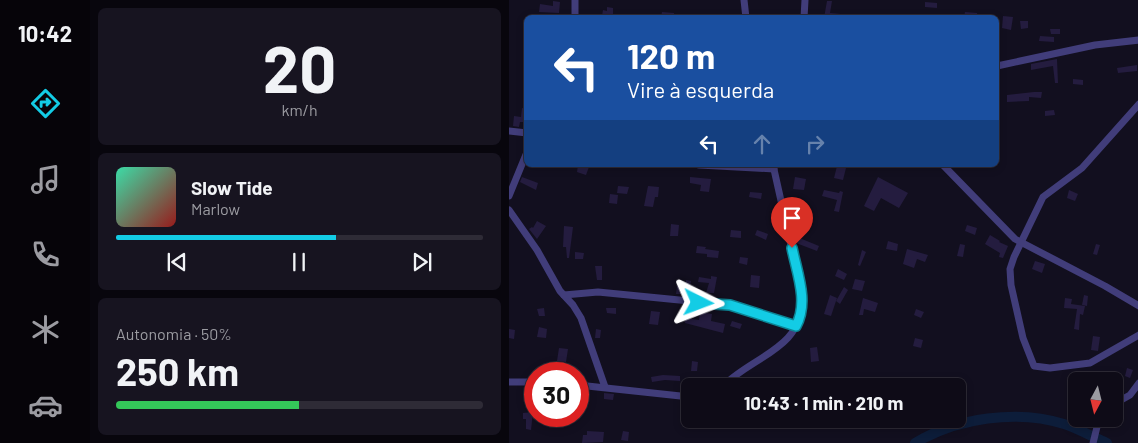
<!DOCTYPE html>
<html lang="pt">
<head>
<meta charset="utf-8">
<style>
  body { margin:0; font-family:Barlow,sans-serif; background:#171420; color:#f1f3f6; height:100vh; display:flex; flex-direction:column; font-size:19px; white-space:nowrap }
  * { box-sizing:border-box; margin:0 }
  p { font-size:16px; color:#9b9ba1 }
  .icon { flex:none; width:28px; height:28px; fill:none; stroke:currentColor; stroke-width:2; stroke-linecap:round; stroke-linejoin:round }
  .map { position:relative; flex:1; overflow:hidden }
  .details { display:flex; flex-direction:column; gap:8px; padding:8px; background:#08060d; width:419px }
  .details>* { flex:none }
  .top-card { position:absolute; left:15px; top:15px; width:475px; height:152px; border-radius:8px; box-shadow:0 2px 8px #0003,0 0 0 1px #2e2b36; background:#1a4fa0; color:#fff; overflow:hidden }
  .needle { width:32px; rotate:187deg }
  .buttons { position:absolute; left:559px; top:372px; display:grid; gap:10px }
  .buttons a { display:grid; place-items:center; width:55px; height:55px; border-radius:8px; background:#0e0b17; box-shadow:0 2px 8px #0003,0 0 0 1px #2e2b36; font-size:25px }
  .speed { position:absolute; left:15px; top:362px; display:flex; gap:10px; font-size:25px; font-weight:700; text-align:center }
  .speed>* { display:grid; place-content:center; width:65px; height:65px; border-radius:50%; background:#0e0b17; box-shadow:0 2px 8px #0003,0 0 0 1px #2e2b36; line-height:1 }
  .speed .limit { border:8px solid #d22; background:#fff; color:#111 }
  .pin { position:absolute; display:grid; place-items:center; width:42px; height:42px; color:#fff; margin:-51px -21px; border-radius:50% 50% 50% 0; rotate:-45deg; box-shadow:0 0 5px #0007 }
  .pin .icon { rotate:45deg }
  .me { position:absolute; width:55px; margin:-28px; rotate:93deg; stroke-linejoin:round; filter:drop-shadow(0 0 4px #0008) }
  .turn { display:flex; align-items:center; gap:18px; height:105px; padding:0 20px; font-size:22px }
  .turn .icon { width:65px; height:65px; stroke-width:2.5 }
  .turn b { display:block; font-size:35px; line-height:42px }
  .lanes { display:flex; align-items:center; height:48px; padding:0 20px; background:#0003; justify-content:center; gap:25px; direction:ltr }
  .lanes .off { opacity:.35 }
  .big { font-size:38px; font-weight:700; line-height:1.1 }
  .details .tile { flex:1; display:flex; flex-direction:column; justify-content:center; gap:8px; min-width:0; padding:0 18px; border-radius:8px; background:#171420 }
  .details .dial { align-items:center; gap:0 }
  .dial b { font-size:65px; line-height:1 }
  .song { display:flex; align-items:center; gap:15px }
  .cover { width:60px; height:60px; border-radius:8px; background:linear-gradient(135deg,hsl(160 70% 55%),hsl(0 70% 35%)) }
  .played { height:5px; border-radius:2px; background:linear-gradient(90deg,#13cce5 60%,#2e2b36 60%) }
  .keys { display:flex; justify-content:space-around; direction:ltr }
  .charge { height:8px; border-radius:4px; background:linear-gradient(90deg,#34c759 50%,#2e2b36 0) }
  .trip { position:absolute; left:172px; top:378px; width:285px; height:50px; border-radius:8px; background:#0e0b17; box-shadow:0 2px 8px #0003,0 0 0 1px #2e2b36; font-weight:700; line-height:50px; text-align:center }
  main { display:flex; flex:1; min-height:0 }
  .dock { display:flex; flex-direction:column; width:90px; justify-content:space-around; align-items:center; background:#060409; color:#9b9ba1 }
  .dock .icon { width:35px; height:35px }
  .dock .current { color:#13cce5 }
  .dock b { font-size:22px; color:#f1f3f6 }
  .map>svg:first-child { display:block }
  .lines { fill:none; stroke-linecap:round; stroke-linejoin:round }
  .river { stroke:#0d1d3a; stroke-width:10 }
  .building { fill:#241c3f }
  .minor { stroke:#413d7a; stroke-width:7 }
  .route-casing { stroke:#0c8595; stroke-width:12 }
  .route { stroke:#13cce5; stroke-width:9 }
</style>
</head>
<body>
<main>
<nav class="dock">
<b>10:42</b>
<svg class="icon current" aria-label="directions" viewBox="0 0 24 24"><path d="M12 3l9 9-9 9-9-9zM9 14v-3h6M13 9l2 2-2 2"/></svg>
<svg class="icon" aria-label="music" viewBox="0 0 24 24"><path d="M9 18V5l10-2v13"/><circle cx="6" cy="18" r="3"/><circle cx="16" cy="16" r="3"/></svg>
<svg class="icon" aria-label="phone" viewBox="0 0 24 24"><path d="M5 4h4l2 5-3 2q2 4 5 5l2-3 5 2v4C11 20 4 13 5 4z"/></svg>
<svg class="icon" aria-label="climate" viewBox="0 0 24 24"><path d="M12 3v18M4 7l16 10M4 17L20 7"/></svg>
<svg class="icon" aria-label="car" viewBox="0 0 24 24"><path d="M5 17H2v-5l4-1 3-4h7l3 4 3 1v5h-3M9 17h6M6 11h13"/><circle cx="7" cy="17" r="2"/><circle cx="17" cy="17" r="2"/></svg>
</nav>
<section class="details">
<div class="tile dial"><b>20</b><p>km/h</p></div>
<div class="tile">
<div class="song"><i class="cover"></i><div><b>Slow Tide</b><p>Marlow</p></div></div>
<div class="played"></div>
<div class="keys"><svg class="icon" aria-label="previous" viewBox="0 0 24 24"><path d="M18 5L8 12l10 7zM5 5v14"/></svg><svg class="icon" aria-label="pause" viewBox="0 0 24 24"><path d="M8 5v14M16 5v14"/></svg><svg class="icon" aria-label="next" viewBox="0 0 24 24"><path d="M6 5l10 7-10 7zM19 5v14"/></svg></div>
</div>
<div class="tile"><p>Autonomia · 50%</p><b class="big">250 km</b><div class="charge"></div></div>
</section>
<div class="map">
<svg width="630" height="443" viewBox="0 0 630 443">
  <rect width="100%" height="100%" fill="#120f1f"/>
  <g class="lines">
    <path class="river" d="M406,443C448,418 508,409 555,424C570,429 584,437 598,443"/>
  </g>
  <g class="building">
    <path d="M44,1L51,2L50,13L30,12L31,4L44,6Z"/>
    <path d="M318,1H323L321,13L332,14V18H315Z"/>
    <path d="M416,2L428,3V8L416,7Z"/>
    <path d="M98,7L104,8V18L93,16L94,10L98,11Z"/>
    <path d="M153,12L165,13V18H152Z"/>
    <path d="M456,12L468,13L469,18H455Z"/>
    <path d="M494,16L504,17L502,30L493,28Z"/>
    <path d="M511,21H519V28L512,29Z"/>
    <path d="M541,29H551V34H542Z"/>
    <path d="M531,36L545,37V42L530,41Z"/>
    <path d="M548,59L549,83H546L544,66L522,70V64Z"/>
    <path d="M628,65V71L609,73L608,68Z"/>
    <path d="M564,79L574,80V85L564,84Z"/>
    <path d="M525,92H533L532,98L520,97V101L498,102V95Z"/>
    <path d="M13,108L18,109V122H11L10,127L4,126L5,116L12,117Z"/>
    <path d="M545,110L546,115L536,116V111Z"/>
    <path d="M69,165L80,167L77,175L68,172Z"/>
    <path d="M328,166L337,168L334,180L325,178Z"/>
    <path d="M13,177L29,183L27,190L11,182Z"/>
    <path d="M181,177L202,179L200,192L191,191L192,185L181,183Z"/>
    <path d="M286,177L297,179L295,190L284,189Z"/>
    <path d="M369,177L399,193L390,208L372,198L365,211L355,206Z"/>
    <path d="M109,186L120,187L118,194L108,193Z"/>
    <path d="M139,186L150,187L149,197H146L144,207L135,206Z"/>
    <path d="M315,190L330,193L331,191L334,192L330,212L325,211L328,200L313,196Z"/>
    <path d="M560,190L569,194L566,201L558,198Z"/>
    <path d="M241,192L253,193L252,199L240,197Z"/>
    <path d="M101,194L109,195L108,204L100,203Z"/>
    <path d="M28,221L37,226L28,239L20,229L23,227L24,228Z"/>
    <path d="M162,224L170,225L169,236H161Z"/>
    <path d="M458,225L468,228L466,235L456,231Z"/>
    <path d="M55,226L64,227L60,258H58L57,247H54Z"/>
    <path d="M222,230L232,231V238L221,237Z"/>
    <path d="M248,230L259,234L257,240L246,235Z"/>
    <path d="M481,235L491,241L490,242L499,246L494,258L490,257L491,253L476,244Z"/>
    <path d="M288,237L310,246L308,251L287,243Z"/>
    <path d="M379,241L389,244L388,251L377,249Z"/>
    <path d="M451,244L456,245L454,257L448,256Z"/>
    <path d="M587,244L591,245L588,255L584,254Z"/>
    <path d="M188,246L197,247L196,249L210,251L209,258L198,257V254L187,253Z"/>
    <path d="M398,249L419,255L416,262L408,259L405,268L394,264Z"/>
    <path d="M353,250L357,252L351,266L349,265Z"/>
    <path d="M66,252L75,253L74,259H66Z"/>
    <path d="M231,257L239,258L238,265L230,263Z"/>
    <path d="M526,261L536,264L533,273L523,269Z"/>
    <path d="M86,266H93V280H88Z"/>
    <path d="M329,269L338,274L335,280L326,276Z"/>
    <path d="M242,275L251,276L250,288L241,287Z"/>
    <path d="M202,276L208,277L205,293H197L200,283L189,282L190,277L202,279Z"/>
    <path d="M346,279L356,281L353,291L343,289Z"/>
    <path d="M177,280L182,281L180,294H167L168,286L176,287Z"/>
    <path d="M335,287L339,290L331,304L327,301Z"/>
    <path d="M321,295L328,298L322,316L315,314Z"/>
    <path d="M575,295L579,296L578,306L573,305Z"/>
    <path d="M354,298L369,303L366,312L355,309L354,315H350Z"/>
    <path d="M556,298L563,299L562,304L576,306L574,315L571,314L570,330L565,329L568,309L555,308Z"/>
    <path d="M35,308L36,316H30L28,309Z"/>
    <path d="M97,308H107V314L98,313Z"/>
    <path d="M407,309L415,312L412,318L405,315Z"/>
    <path d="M142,311L151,312L149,325L140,324Z"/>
    <path d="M191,312L203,314L202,321L216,324L214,333L176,323V318L190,320Z"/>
    <path d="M223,321L233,324L231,329L221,326Z"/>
    <path d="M30,327L38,329L37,338L28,337Z"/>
    <path d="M0,329L6,330L5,339L0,338Z"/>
    <path d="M87,329L92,330L91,338H86Z"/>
    <path d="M584,336L591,337L589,351L582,350Z"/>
    <path d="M406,338L414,340L412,348L404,346Z"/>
    <path d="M308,347L310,361L302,362L301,348Z"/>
    <path d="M50,348L59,349L57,362L48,361Z"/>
    <path d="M183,361L189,362L188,371H182Z"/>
    <path d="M618,368L624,370L621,378L616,376Z"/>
    <path d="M154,375L171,376V381L156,380L143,382L142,377Z"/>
    <path d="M95,393L105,394L104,400L95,399Z"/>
    <path d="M24,412L22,430L17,429V419H14V413Z"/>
    <path d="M78,431L95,432L94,442L73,443L74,435H78Z"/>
    <path d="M114,431L120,432L119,441L112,440Z"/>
  </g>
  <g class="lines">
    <g class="minor">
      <path d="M235,0L237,18"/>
      <path d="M66,18V0"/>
      <path d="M295,18L296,0"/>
      <path d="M488,66L586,45L630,40"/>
      <path d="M630,104L573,168L534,197L505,257L501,269L502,285L514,338L525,366L541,368L581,363L630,335"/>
      <path d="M0,131L18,133"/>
      <path d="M190,165L265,169"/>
      <path d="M434,165L506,239L596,286L630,306"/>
      <path d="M0,196L18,152"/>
      <path d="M0,210L28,250L51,291L64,305L72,318L96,387"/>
      <path d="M55,295L89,292L221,305L287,326"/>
      <path d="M0,382H26"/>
      <path d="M69,385L181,397"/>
      <path d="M214,386C244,356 293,349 294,299L264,165"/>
      <path d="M605,404L621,395L630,383"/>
      <path d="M584,443L590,419"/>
    </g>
  </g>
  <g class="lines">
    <defs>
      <path id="route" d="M190,303L221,305L287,326C300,302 288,273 283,248"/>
    </defs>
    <use href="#route" class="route-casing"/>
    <use href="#route" class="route"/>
  </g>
</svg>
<div class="buttons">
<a><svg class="needle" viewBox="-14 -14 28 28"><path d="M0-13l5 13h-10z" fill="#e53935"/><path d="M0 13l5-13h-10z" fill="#9b9ba1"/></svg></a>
</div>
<div class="speed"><div class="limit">30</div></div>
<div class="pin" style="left:283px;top:248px;background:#d93025"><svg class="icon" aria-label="arrive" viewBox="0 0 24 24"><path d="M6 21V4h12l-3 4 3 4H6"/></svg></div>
<svg class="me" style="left:190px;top:303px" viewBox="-20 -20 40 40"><path d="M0-17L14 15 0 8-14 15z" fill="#13cce5" stroke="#fff" stroke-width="4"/></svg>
<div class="trip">10:43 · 1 min · 210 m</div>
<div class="top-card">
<div class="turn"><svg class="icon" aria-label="left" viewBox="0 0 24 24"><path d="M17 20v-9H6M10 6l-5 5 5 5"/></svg><div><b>120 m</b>Vire à esquerda</div></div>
<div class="lanes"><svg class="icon" aria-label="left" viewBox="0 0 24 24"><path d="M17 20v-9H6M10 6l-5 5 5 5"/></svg><svg class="icon off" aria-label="ahead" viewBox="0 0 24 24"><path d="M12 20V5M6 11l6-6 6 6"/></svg><svg class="icon off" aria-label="right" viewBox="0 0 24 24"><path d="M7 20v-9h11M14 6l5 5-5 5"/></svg></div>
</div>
</div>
</main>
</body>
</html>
